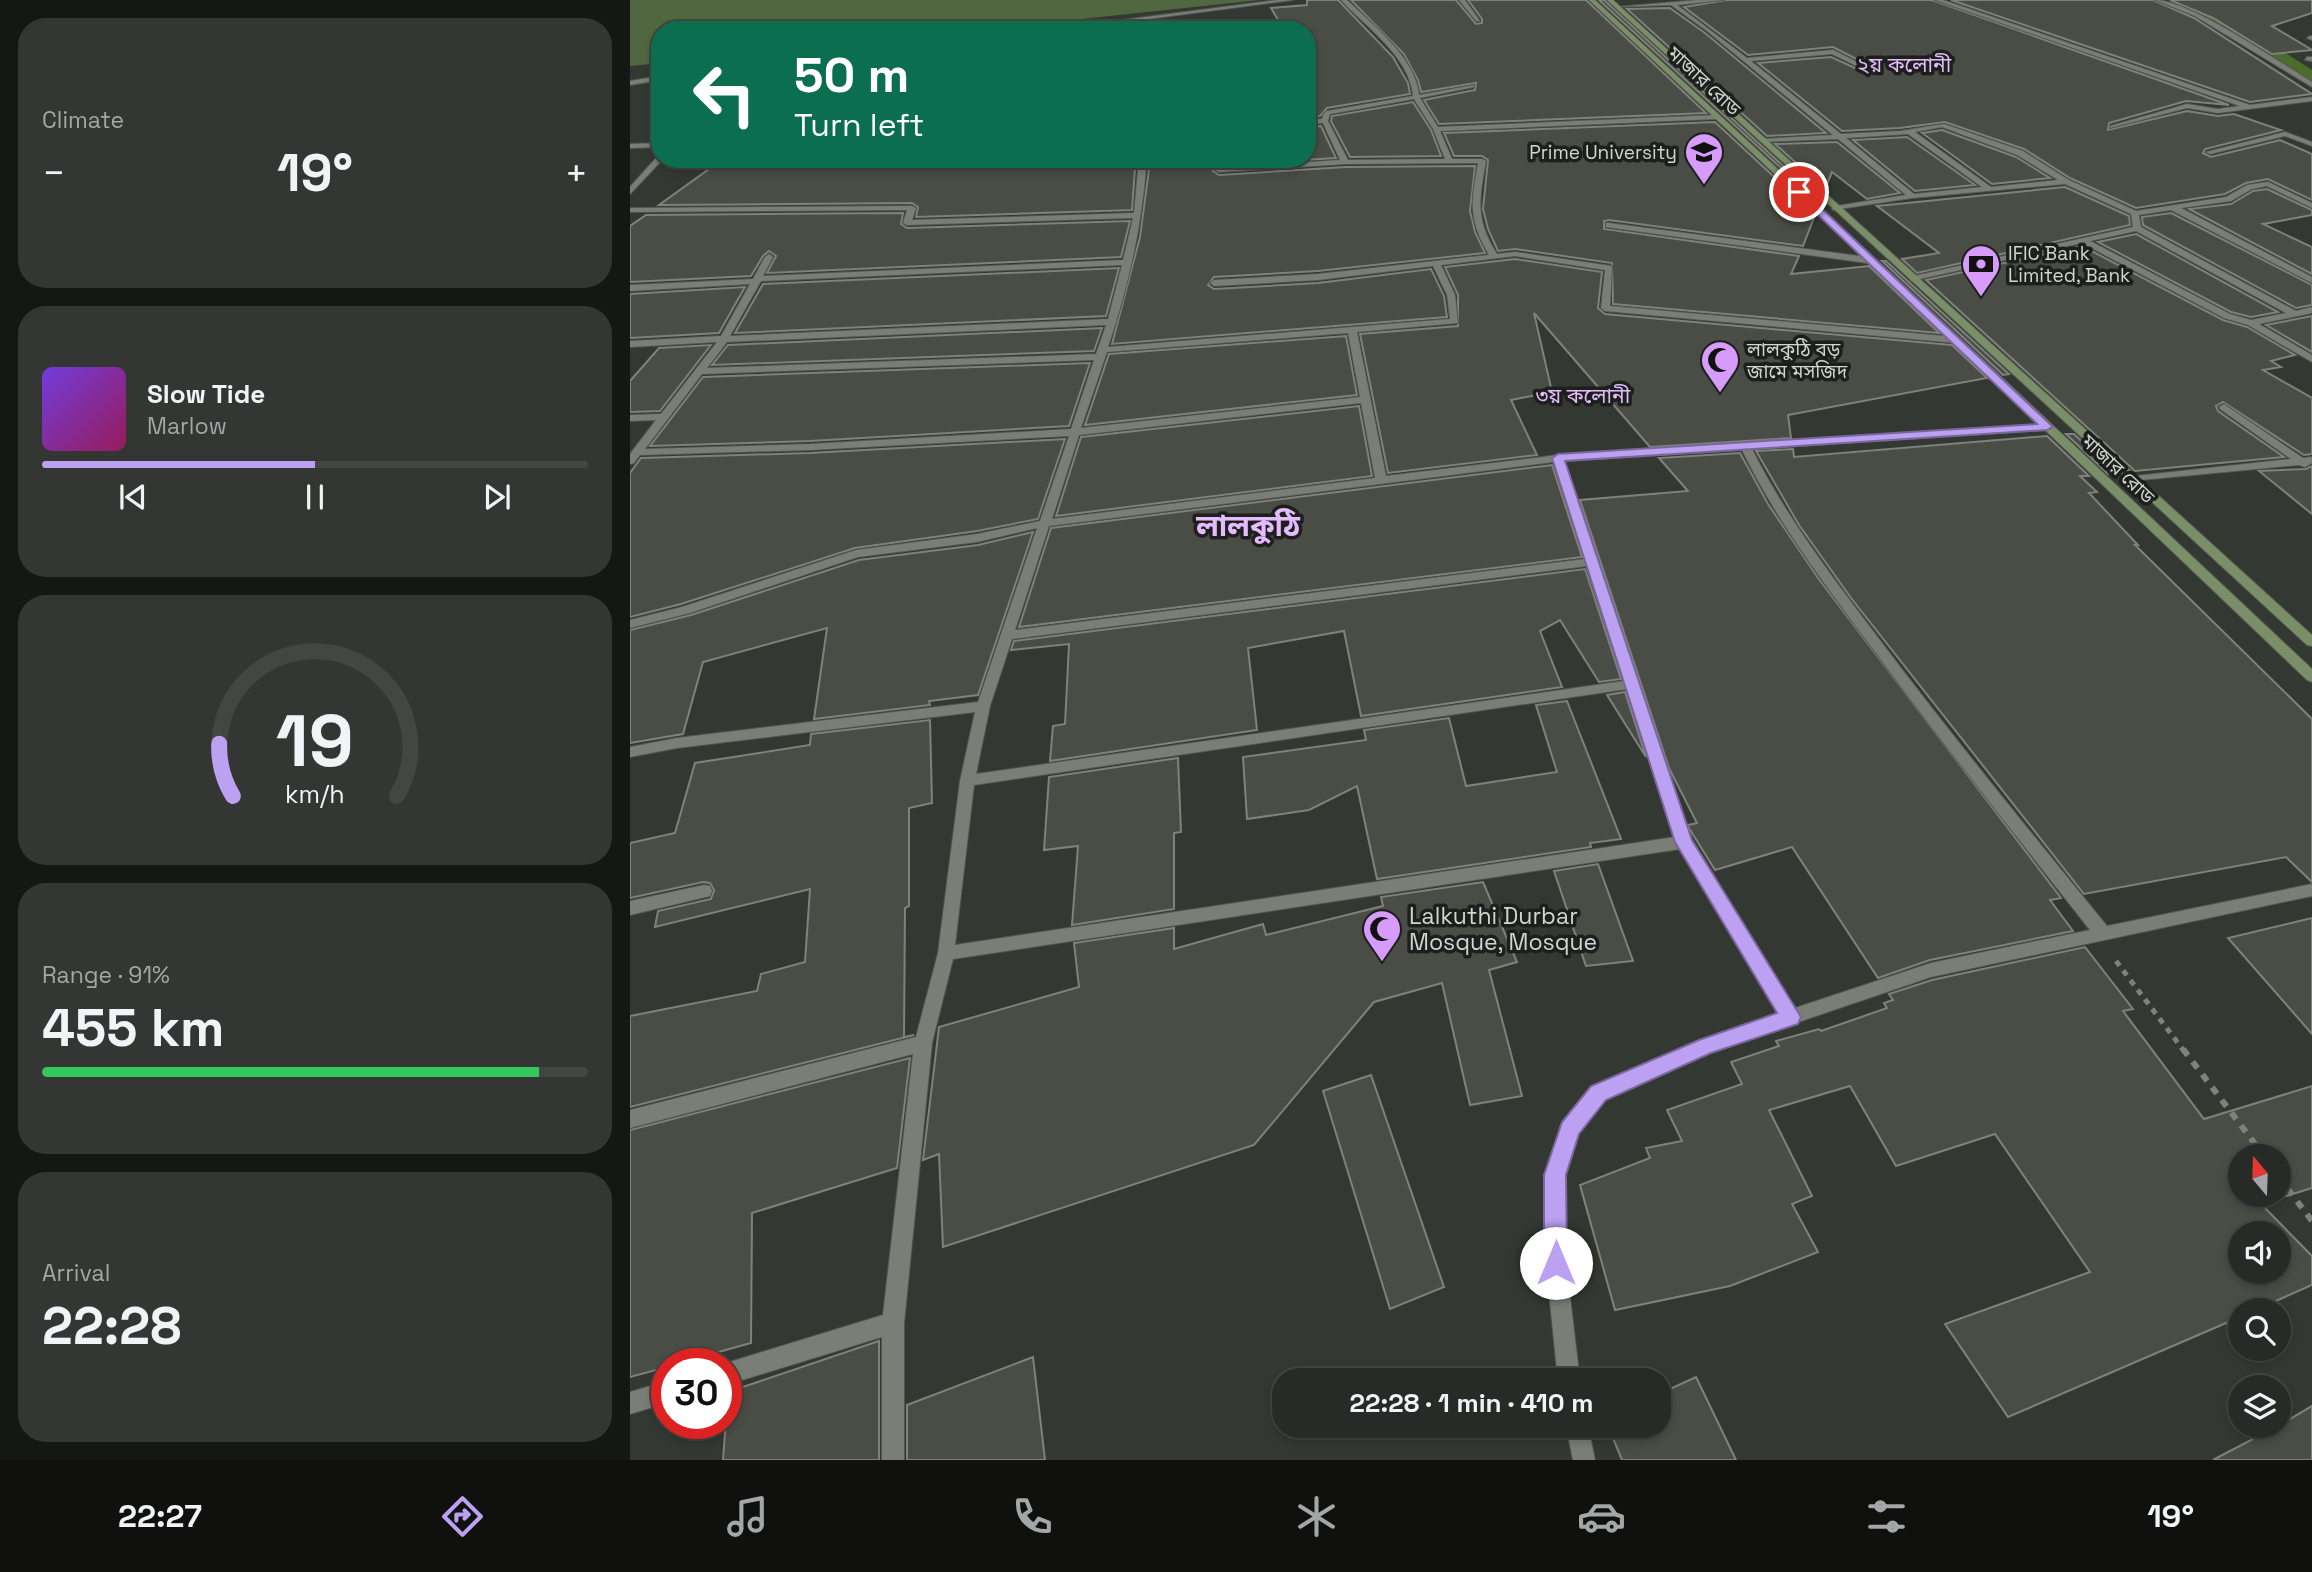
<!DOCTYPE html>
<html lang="en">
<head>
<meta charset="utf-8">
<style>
  body { margin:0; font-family:"Space Grotesk","Noto Sans Bengali",sans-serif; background:#333632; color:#f1f3f6; height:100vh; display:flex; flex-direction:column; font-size:26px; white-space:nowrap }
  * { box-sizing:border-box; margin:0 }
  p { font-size:23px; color:#a4a7a7 }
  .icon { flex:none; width:38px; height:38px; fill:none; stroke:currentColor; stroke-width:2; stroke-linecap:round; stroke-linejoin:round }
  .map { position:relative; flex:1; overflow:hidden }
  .panel { display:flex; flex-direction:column; gap:18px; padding:18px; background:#151715; width:630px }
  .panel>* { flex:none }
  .top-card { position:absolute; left:21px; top:21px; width:665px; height:147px; border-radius:28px; box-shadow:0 4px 10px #0003,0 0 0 2px #434643; background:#0b6e4f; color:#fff; overflow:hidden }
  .needle { width:46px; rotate:341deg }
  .tools { position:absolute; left:1598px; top:1144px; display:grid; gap:14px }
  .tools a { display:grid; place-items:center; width:63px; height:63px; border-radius:50%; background:#272a26; box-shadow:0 4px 10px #0003,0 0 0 2px #434643; font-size:35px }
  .speed { position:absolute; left:21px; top:1348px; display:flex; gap:14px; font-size:35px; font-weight:700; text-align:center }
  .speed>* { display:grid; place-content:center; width:91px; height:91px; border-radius:50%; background:#272a26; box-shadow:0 4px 10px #0003,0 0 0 2px #434643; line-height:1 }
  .speed .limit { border:10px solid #d22; background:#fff; color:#111 }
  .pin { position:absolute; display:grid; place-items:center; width:60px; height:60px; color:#fff; margin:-30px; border:4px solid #fff; border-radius:50%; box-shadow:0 2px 7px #0007 }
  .me { position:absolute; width:77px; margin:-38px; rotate:0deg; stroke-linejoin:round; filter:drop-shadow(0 0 5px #0008) }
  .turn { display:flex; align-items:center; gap:24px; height:147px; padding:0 28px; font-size:32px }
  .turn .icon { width:91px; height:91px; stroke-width:2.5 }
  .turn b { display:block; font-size:49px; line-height:60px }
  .big { font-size:52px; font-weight:800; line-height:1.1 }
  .panel .widget { flex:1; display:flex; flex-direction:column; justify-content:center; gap:10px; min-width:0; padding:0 24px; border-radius:28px; background:#333632 }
  .panel .dial { align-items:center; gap:0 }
  .dial svg { height:182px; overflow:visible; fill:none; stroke:#434643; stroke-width:7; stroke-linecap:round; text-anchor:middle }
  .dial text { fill:#f1f3f6; stroke:none }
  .song { display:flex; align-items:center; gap:21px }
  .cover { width:84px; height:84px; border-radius:10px; background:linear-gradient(135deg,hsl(260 70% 55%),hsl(330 70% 35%)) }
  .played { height:7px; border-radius:4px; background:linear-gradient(90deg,#bca0f2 50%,#434643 50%) }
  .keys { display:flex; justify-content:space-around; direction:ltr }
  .heat { display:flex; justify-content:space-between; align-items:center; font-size:38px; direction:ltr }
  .charge { height:10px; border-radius:5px; background:linear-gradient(90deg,#34c759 91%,#434643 0) }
  .trip { position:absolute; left:642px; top:1368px; width:399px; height:70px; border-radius:28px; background:#272a26; box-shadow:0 4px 10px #0003,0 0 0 2px #434643; font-weight:800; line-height:70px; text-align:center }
  .tab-bar { display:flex; height:112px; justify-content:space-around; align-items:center; background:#10110f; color:#a4a7a7 }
  .tab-bar .icon { width:49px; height:49px }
  .tab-bar .current { color:#bca0f2 }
  .tab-bar b { font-size:32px; color:#f1f3f6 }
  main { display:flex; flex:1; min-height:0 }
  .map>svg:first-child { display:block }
  .green { fill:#50673f }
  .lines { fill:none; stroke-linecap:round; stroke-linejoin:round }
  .canal { fill:#4a6c2c; fill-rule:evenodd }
  .building { fill:#494d46; stroke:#7d827a; stroke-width:2; fill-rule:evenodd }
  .street-casing { stroke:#535650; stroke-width:2 }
  .secondary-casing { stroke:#535650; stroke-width:2 }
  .path-far1 { stroke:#7e817c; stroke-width:5; stroke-dasharray:6 6; stroke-linecap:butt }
  .path { stroke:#7e817c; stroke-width:6; stroke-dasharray:8 8; stroke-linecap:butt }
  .street { fill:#7a7e76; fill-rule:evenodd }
  .secondary { fill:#7a8f67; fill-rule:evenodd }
  .route { fill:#bca0f2; stroke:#7a689d; stroke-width:2 }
  .labels { text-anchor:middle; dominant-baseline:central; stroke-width:7; stroke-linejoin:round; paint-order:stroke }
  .far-street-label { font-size:19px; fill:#d2d5d0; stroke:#1d1f1c }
  .far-poi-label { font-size:19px; fill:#d2d5d0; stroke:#1d1f1c; text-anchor:start }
  .far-quarter-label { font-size:21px; fill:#e4bbfd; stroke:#1d1f1c }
  .poi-label { font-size:23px; fill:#d2d5d0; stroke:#1d1f1c; text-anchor:start }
  .district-label { font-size:30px; font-weight:bold; fill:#e4bbfd; stroke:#1d1f1c }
</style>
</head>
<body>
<main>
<section class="panel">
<div class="widget"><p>Climate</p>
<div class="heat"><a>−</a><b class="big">19°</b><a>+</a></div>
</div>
<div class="widget">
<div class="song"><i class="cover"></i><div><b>Slow Tide</b><p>Marlow</p></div></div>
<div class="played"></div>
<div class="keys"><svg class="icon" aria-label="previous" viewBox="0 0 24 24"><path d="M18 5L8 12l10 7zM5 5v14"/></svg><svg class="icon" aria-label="pause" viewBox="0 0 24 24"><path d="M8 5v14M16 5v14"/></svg><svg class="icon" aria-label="next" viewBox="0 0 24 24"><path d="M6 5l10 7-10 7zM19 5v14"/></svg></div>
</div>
<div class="widget dial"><svg viewBox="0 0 100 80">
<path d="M14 69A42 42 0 1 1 86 69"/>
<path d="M14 69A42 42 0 0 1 8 46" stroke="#bca0f2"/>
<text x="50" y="56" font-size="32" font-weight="700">19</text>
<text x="50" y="72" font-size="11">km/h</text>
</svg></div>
<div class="widget"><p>Range · 91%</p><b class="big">455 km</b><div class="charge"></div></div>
<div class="widget"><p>Arrival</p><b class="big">22:28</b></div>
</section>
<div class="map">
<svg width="1682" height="1460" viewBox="0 0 1682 1460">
  <rect width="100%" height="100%" fill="#343832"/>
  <path class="green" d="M0,0H630L348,30H30V63L0,66Z"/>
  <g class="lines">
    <path class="canal" d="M1540,0H1565L1582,6L1682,70V85L1570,14Z"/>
  </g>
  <g class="building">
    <path d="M677,0H708L763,57L778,83L780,94L697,108L690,116L677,117V30H654L641,8L677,5Z"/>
    <path d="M721,0H826L846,24L852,23V19L838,0H956L1076,113L809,124L794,100L845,90L846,83L791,92L788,80L774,54Z"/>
    <path d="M969,0H974L1191,201L1190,204Z"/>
    <path d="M1097,0H1302L1599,105L1556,101L1479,123L1478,130L1557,111L1588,116L1604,114L1651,130L1575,149L1573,153L1581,157L1650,140L1682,154V200L1638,179L1616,183L1595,194L1506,208L1440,178L1394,149L1315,122L1270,128L1212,131L1128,63L1201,57L1238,74H1245L1244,68L1203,47L1118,55L1054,7Z"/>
    <path d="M1321,0H1523L1564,18L1682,94L1620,102Z"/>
    <path d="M1540,0H1682V13L1642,26L1682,50L1642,54L1583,18Z"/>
    <path d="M1040,8L1075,33L1196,133L1137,136L997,9Z"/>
    <path d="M783,102L801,130L811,156L720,157L701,121L702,116Z"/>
    <path d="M1085,122L1185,215L1173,246L979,220L974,221V229L1169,256L1161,274L1239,266L1309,333L983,304L982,263L885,249L868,251L858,229L853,209L858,160L852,156H824L814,133Z"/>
    <path d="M691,126L706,158L589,165L583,171L589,175L715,167L845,166L840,211L845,232L855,253L688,271L584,277L578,285L584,289L688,283L801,269L814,296L817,317L482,344L510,237L519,169L513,165L505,169L502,210L286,217L288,207L282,203L29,205L93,159H303L296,164L504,166L503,159H677V127Z"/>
    <path d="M1312,130L1386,157L1420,178L1362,184L1292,133Z"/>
    <path d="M1277,137L1345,185L1285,191L1223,140Z"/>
    <path d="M1207,142L1270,193L1237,199L1202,172L1195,189L1145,144Z"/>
    <path d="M1435,187L1499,216L1500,225L1287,273L1272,259L1309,253L1247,206Z"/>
    <path d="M1637,189L1682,210V215L1633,224L1682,247V274L1559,209L1601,204L1623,191Z"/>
    <path d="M273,213L271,224L277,228L500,221L491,257L137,273L146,256L139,251L133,256L121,276L0,282V226L16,215Z"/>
    <path d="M1541,213L1682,285V305L1666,308L1513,225L1512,217Z"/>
    <path d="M1506,234L1648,312L1621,317L1601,312L1468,242Z"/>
    <path d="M1452,246L1593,320L1617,327L1665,355L1641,361L1651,367L1633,370L1682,398V454L1674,455L1593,402L1586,406L1588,411L1654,457L1505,471L1296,280Z"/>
    <path d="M885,259L972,272L968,308L975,314L1322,345L1357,378L1158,415L1161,438L1020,447L904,313L922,392L881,400L907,455L758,473L730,334L828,326V295L815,267Z"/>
    <path d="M1252,261H1256L1379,374L1373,375Z"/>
    <path d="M489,268L476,316L105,333L133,284Z"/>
    <path d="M115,287L89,333L0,338V294Z"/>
    <path d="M1682,316V352L1636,325Z"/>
    <path d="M472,328L464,351L82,365L98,345Z"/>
    <path d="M716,336L727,395L455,425L479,354Z"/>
    <path d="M81,345L30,411L0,412V381L29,348Z"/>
    <path d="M460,363L439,426L180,441L20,446L73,377Z"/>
    <path d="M729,406L742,476L426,516L451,437Z"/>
    <path d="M1436,434H1444L1486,473L1478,474Z"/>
    <path d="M1417,436L1459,476H1450L1467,492L1459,493L1508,545H1505L1682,719V882L1656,857L1454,894L1221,598L1169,525L1126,451L1163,449L1164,457Z"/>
    <path d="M435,439L408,519L347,531L225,548L51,604L0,617V473L11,458L180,453Z"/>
    <path d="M1110,453L1138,504L1188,578L1431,898L1420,900L1443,931L1300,960L1248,978L1162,847L1085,870L1059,828L1058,825L1067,823L1039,768L950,500L1058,491L1029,458Z"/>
    <path d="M922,465L952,557L389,627L421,528Z"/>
    <path d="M1682,466V514L1629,471L1676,469Z"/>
    <path d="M403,532L348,695L299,701L300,705L184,719L197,628L73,662L53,734L0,743V630L61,615L229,560L348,545Z"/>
    <path d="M955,569L991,679L969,682L930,620L910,631L932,687L731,716L714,631L618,648L627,730L420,761L423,726L435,724L439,644L381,650L384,641Z"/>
    <path d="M995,692L1016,757L977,695Z"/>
    <path d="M937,701L991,839L960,843L961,847L747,879L727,786L679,810L617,819L613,757L736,740L734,730L819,718L836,786L927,772L906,705Z"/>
    <path d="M300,720L302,803L279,808V906L275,908L274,1037L284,1035L0,1107V1016L127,991L131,974L175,962L180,889L25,927L28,911L81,899L84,890L80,883L73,882L0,898V843L45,833L65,763L180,745L181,734Z"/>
    <path d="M548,758L551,832L544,833V909L442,925L448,846L414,850L419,777Z"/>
    <path d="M968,864L1003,961L956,966L924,871Z"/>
    <path d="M853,882L887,962L859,970L892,1096L840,1105L812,983L744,1002L624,1145L313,1247L309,1154L293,1160L309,1027L449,987L444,943L544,928V949L633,924L636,935L753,906L751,897Z"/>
    <path d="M1682,918V1034L1598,938Z"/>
    <path d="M1455,947L1503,1009L1493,1011L1574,1119L1682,1086V1188L1631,1204L1682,1256V1285L1623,1311H1610V1317L1378,1417L1315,1324L1460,1272L1365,1134L1266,1166L1220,1086L1139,1110L1182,1196L1162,1204L1188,1252L1100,1286L985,1310L950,1185L1020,1158L1016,1148L1052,1141L1037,1110L1112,1084L1101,1062L1149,1046L1146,1041L1189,1029L1191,1031L1257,1008L1254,1003L1263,1000L1259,994L1302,980ZM1610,1157H1648V1195H1610ZM1610,1234H1648V1272H1610Z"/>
    <path d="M280,1058L267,1168L122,1213L121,1343L49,1363H37V1367L0,1377V1130Z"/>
    <path d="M741,1075L814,1287L760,1309L693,1091Z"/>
    <path d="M249,1341V1460H93L98,1392Z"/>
    <path d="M403,1357L415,1460H277V1405Z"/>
    <path d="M1066,1377L1106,1460H992L978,1426H1029V1394Z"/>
    <path d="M1682,1406V1460H1583L1648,1426Z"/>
  </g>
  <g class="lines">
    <defs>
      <g id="street">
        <path d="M647,0H663L434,30H415Z"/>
        <path d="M711,0H717C742,24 786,58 789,95L844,85V87L790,98L808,127L1086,115L1089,117L1086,119L810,131L822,159H852L856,161C849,200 845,219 867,254L885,252L982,266L980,306L1326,337L1331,340L1326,343L975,311L971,308L975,270L885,256L811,265L825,295L828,323L727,332L756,476L928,455L1421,425L1422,427L1417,430L1122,449C1158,521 1207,583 1255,647C1327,742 1402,834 1477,926L1682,884V896L1301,977L1080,1052L974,1099L947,1134L935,1175L936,1263L950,1381H928L916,1263L915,1175L932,1123L962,1087L1070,1040L1149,1013L1050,849L323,959L302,1043L274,1323V1460H252V1337L96,1385V1363L253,1315L283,1054L0,1128V1110L286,1037L308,953L330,781L345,712L47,748L0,757V747L47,738L348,702L407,528L347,542L228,557L60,613L0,628V620L52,607L226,550L347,534L410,521L439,436L180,450L10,455L4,463L0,464V454L26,420L0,421V415L31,414L87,342L0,347V341L91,336L120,284L0,291V285L123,279L135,257L139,254L143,257L133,276L493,260L503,218L277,225L273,223L277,210L0,212V208L282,206L286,208L282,220L504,213L508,169L512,167L516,169C511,230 498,288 478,347L820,319L817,295L803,266L688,280L584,286L580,283L584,280L688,274L859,255C838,220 841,202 848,163L715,164L589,172L585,170L589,168L710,160L693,123L677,124V120L692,119L694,113L697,111L783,96C780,57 736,27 711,0ZM784,99L803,129L815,159L718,160L698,121L700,114ZM492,265L478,319L100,336L131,281ZM476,325L466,354L77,368L97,342ZM718,333L730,397L451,428L477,352ZM464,360L441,429L180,444L15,449L72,374ZM731,403L745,478L422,519L449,435ZM1112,450C1147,522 1195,585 1243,649C1313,744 1387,837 1460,930L1301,963L1165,1008L1061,841L934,461ZM924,462L955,559L385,630L419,526ZM957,566L994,681L346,774L360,706L382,639ZM997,689L1045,837L325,945L344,785Z"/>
        <path d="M829,0H835L850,21H846Z"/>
        <path d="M1068,0H1094L1047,5L1117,58L1203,50L1243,70V72H1239L1202,54L1121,61L1211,134L1270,131L1314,124L1393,151L1439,180L1506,211L1596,197L1617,185L1638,182L1682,203V208L1637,186L1622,189L1601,201L1551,208L1682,277V283L1541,210L1509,215L1511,227L1666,311L1682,307V313L1629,324L1682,355V362L1618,325L1594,318L1452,243L1281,281L1280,279L1284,276L1503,227L1501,214L1435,184L1282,198L1203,210L1202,208L1206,206L1276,195L1208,139L1130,142L1132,139L1203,135L1077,31L1041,5L986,7ZM1312,127L1387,155L1428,180L1361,187L1285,132ZM1278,134L1352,187L1284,194L1216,138ZM1506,231L1656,313L1621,320L1600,314L1460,241Z"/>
        <path d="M1305,0H1313L1620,105L1682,97V101L1588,113L1557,108L1480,128V126L1557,104L1588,109L1610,106Z"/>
        <path d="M1525,0C1560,0 1649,62 1682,82V87L1565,16Z"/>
        <path d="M1680,36H1682V40L1677,38Z"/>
        <path d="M1677,57H1682V61L1675,60Z"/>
        <path d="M30,76V80L0,85V81Z"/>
        <path d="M1655,132L1682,142V146L1655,136L1580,154L1576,152Z"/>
        <path d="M30,143V147L0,148V144Z"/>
        <path d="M27,157L33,159L0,194V187Z"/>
        <path d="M979,223L1244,258L1248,261L1244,264L976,227V223Z"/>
        <path d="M1594,404L1673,458L1682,457V463L1675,467L1669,465L1501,481V477L1505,476L1661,459L1590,409L1589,407Z"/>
        <path d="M74,885L80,886L82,891L80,896L0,915V901Z"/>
        <path d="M37,1381V1403L0,1414V1392Z"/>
        <path d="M936,1426H958L965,1460H943Z"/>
      </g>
      <g id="secondary">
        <path d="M959,0H965L1267,279L1682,669V682L1677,680L1261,283Z"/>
        <path d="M977,0H983L1682,635V646L1677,645Z"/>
      </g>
    </defs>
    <use href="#street" class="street-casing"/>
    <use href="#secondary" class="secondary-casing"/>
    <path class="path-far1" d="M1486,961L1554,1051"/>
    <g class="path">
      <path d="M1553,1049L1635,1157"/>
      <path d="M1648,1176L1682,1221"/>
    </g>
    <use href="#street" class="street"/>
    <use href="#secondary" class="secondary"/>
  </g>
  <path class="route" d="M1166,190H1172L1423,427L1417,430L935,461L1062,840L1171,1017L1168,1024L1081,1053L976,1100L949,1134L936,1175L937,1263L934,1272L926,1275L918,1272L914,1263V1175L932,1122L961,1086L1069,1040L1147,1013L1045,842L922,458L928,454L1407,424L1166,194Z"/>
  <defs>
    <symbol id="university-pin" viewBox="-11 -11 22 30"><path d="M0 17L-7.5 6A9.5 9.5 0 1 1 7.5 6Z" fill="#d79bf9" stroke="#1d1f1c"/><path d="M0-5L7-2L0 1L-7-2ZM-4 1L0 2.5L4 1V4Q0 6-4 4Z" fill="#111"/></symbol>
    <symbol id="bank-pin" viewBox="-11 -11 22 30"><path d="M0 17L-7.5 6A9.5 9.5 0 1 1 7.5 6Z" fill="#d79bf9" stroke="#1d1f1c"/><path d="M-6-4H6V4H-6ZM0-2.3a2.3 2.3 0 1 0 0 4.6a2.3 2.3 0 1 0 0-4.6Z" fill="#111"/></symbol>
    <symbol id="mosque-pin" viewBox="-11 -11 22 30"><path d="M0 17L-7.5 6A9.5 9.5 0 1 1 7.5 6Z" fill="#d79bf9" stroke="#1d1f1c"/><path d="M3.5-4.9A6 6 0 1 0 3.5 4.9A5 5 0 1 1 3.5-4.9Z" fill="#111"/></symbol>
  </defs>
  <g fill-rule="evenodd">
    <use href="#university-pin" x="1052" y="130" width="44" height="60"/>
    <use href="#bank-pin" x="1329" y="242" width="44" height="60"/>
    <use href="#mosque-pin" x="1068" y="338" width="44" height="60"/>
    <use href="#mosque-pin" x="730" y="907" width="44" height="60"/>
  </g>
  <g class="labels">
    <g class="far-street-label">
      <text transform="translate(1074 81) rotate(43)">মাজার রোড</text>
      <text transform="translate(1488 469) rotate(43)">মাজার রোড</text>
    </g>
    <g class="far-poi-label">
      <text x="1047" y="152" text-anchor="end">Prime University</text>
      <text x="1378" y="253">IFIC Bank<tspan x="1378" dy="22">Limited, Bank</tspan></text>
      <text x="1117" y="349">লালকুঠি বড়<tspan x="1117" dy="22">জামে মসজিদ</tspan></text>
    </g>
    <g class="far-quarter-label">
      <text x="1274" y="64">২য় কলোনী</text>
      <text x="953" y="395">৩য় কলোনী</text>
    </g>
    <g class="poi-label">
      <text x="779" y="916">Lalkuthi Durbar<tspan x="779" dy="26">Mosque, Mosque</tspan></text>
    </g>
    <g class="district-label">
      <text x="618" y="525">লালকুঠি</text>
    </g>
  </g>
</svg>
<div class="tools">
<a><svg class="needle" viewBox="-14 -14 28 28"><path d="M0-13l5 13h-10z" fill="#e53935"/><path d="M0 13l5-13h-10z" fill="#a4a7a7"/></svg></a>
<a><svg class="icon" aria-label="sound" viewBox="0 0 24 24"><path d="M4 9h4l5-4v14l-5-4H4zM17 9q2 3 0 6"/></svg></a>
<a><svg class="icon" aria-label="search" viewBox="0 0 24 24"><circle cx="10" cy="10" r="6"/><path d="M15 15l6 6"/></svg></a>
<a><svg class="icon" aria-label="layers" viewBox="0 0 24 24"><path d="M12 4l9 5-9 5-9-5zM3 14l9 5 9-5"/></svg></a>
</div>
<div class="speed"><div class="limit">30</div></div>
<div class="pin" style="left:1169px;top:192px;background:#d93025"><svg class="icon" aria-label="arrive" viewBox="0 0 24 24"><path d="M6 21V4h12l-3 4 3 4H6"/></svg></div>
<svg class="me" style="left:926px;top:1263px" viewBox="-20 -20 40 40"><circle r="19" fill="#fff"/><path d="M0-13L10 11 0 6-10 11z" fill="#bca0f2"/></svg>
<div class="trip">22:28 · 1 min · 410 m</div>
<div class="top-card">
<div class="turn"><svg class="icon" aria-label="left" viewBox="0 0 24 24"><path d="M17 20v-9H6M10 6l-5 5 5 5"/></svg><div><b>50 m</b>Turn left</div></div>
</div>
</div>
</main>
<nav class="tab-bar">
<b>22:27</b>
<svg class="icon current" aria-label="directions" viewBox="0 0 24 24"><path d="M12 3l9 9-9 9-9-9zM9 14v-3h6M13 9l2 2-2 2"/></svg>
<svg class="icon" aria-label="music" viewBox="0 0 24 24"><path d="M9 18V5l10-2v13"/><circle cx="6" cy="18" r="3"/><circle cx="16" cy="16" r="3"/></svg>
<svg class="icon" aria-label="phone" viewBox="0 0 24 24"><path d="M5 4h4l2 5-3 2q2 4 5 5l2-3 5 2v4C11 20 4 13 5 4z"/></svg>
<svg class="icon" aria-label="climate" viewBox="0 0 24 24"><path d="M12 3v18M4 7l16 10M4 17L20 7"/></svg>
<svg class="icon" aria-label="car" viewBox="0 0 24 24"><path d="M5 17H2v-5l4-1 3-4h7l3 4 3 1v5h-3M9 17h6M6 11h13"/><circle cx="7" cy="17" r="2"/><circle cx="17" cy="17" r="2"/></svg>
<svg class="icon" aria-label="filters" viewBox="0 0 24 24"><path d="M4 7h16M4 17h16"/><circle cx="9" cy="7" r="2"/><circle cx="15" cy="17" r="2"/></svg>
<b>19°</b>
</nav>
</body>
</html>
